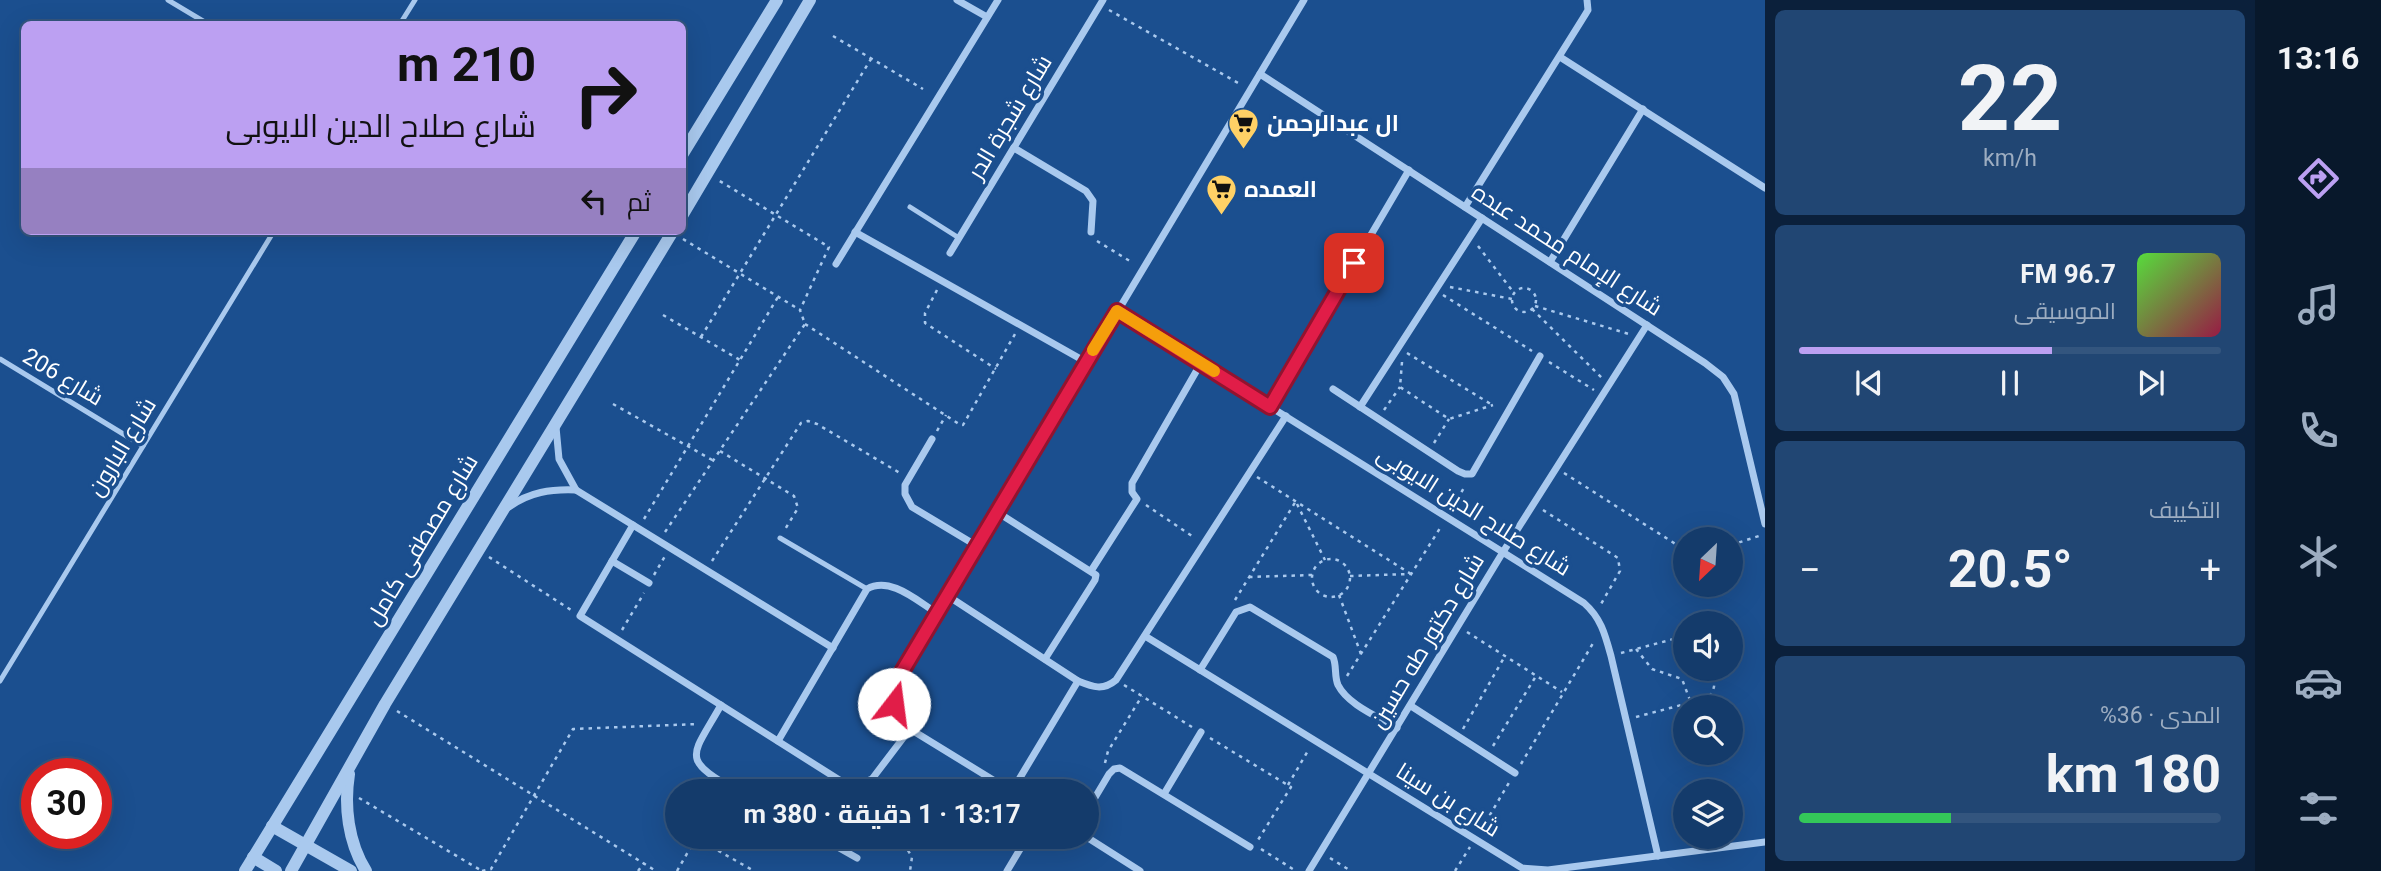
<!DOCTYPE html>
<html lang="ar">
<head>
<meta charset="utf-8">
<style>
  body { margin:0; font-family:Roboto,Cairo,sans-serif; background:#214673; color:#f1f3f6; direction:rtl; height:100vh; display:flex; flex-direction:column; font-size:26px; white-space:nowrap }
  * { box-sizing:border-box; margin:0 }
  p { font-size:23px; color:#9dadc1 }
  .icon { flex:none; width:38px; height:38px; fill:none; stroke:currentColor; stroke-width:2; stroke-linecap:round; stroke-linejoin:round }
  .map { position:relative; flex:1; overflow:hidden; direction:ltr }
  .panel { display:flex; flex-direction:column; gap:10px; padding:10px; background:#0b203b; width:490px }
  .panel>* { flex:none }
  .guide { position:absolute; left:21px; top:21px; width:665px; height:214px; border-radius:10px; box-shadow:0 7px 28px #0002,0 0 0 2px #33557e; direction:rtl; background:#bca0f2; color:#111; overflow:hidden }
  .needle { width:46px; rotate:205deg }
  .controls { position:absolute; left:1673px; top:527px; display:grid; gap:14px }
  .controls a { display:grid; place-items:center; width:70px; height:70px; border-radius:50%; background:#143b6b; box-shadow:0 7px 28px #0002,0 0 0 2px #33557e; font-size:35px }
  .speed { position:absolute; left:21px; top:758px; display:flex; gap:14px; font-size:35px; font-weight:700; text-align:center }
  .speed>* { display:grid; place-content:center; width:91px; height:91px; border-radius:50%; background:#143b6b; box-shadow:0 7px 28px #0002,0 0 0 2px #33557e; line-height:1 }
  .speed .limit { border:10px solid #d22; background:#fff; color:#111 }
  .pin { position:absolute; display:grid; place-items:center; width:60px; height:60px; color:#fff; margin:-30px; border-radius:14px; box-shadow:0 4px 10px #0006 }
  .me { position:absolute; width:77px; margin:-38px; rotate:15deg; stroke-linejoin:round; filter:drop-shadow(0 0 5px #0008) }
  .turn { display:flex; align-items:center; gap:24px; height:147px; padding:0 35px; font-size:32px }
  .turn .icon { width:91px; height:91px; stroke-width:2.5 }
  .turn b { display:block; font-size:49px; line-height:60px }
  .then { display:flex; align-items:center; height:66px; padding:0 35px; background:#0003; gap:14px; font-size:26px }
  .big { font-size:52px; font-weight:700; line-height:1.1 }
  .panel .card { flex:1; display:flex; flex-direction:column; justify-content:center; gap:10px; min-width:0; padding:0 24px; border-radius:10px; background:#214673 }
  .panel .dial { align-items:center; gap:0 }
  .dial b { font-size:91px; line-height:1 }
  .song { display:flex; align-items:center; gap:21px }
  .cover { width:84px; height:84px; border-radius:10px; background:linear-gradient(135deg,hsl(110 70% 55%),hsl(340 70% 35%)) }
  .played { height:7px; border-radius:4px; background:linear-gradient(90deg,#bca0f2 60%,#33557e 60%) }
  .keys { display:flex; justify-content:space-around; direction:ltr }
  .heat { display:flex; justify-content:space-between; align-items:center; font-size:38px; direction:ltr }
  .charge { height:10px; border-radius:5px; background:linear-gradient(90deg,#34c759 36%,#33557e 0) }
  .trip { position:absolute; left:665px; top:779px; width:434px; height:70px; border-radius:35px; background:#143b6b; box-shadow:0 7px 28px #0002,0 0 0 2px #33557e; font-weight:700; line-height:70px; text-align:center; direction:rtl }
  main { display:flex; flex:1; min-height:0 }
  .tabs { display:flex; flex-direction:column; width:126px; justify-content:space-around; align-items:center; background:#08182b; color:#9dadc1 }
  .tabs .icon { width:49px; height:49px }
  .tabs .current { color:#bca0f2 }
  .tabs b { font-size:32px; color:#f1f3f6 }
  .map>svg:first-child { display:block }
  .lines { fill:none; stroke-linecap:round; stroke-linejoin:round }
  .path { stroke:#a9c9ee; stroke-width:2.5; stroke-dasharray:3.5 5; stroke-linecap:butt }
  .service { stroke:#a9c9ee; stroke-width:5 }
  .minor { stroke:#a9c9ee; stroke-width:7 }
  .tertiary { stroke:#a9c9ee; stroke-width:12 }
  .route-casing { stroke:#92132f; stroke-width:18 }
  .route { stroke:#e11d48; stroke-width:12 }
  .slow { stroke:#f59e0b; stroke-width:12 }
  .labels { text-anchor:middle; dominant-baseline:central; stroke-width:7; stroke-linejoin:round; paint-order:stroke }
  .street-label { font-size:23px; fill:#fff; stroke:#1b4f8f }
  .poi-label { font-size:23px; font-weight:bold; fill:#fff; stroke:#1b4f8f; text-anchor:start }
</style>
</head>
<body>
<main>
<nav class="tabs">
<b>13:16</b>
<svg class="icon current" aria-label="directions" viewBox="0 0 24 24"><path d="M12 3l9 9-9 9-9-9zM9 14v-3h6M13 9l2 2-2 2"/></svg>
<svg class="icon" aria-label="music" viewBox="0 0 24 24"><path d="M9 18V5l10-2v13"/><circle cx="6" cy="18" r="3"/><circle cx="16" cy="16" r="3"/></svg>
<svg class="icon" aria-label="phone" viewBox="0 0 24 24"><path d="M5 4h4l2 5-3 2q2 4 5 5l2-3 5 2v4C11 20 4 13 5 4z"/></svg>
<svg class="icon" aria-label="climate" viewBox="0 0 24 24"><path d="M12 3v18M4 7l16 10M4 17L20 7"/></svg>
<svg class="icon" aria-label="car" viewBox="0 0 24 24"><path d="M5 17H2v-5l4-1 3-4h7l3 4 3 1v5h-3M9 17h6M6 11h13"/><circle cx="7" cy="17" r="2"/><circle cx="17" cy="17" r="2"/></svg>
<svg class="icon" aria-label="filters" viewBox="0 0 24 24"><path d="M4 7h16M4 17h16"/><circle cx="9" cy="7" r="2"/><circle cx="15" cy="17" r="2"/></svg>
</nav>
<section class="panel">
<div class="card dial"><b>22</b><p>km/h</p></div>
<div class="card">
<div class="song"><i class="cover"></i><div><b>96.7 FM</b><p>الموسيقى</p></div></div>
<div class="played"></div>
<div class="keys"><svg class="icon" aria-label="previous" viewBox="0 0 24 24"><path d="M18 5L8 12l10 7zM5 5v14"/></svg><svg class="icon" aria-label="pause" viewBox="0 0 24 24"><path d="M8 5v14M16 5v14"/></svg><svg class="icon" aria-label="next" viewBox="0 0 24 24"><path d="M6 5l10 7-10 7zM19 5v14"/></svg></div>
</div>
<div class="card"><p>التكييف</p>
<div class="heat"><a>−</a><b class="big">20.5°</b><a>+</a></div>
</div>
<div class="card"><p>المدى · 36%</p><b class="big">180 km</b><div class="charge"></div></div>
</section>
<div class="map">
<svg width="1765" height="871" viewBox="0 0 1765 871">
  <rect width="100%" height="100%" fill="#1b4f8f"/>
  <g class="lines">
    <g class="path">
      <path d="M1109,10L1240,84"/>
      <path d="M833,36L923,89"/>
      <path d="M683,239L800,310"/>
      <path d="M1097,241L1133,263"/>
      <path d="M1478,246L1514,293"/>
      <path d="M1450,287L1512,299"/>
      <circle cx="1524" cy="300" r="12"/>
      <path d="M937,290L925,313V323L996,369"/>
      <path d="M1443,295L1532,351"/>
      <path d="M1535,306L1629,334"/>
      <path d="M1532,309L1602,378"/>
      <path d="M663,315L740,360"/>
      <path d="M805,324L959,424L963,425L1015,334"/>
      <path d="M701,337L871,59"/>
      <path d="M1407,353L1494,406"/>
      <path d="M1402,362L1400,387L1449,419L1493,405"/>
      <path d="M1549,362L1594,390"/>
      <path d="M613,404L714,461"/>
      <path d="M1384,410L1400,387"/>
      <path d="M937,431L946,415"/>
      <path d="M1434,443L1449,419"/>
      <path d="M720,451L794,496L798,508L784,531"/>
      <path d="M1564,473L1685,550"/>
      <path d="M1257,477L1411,574"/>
      <path d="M1297,504L1325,560"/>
      <path d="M1146,505L1195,538"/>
      <path d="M1453,507L1465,486"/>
      <path d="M1543,510L1618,558L1620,571L1601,604"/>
      <path d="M644,519L778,297"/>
      <path d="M665,532L805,324L800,310L829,247L718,180"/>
      <path d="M1731,545L1762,535"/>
      <path d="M489,557L571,610"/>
      <circle cx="1331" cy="578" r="19"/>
      <path d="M712,561L801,423L808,421L817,424L900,473"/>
      <path d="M654,575L665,556"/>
      <path d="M1350,576L1410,574"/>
      <path d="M1249,577L1312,575"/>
      <path d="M1339,595L1361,654"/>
      <path d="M1235,600L1296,501"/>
      <path d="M622,630L644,593"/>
      <path d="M1467,632L1562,692"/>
      <path d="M1636,649L1652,669L1682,679L1691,703"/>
      <path d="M1621,653L1685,636"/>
      <path d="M1347,676L1442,525"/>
      <path d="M1124,685L1192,727"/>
      <path d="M397,711L656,871"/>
      <path d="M1636,717L1708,698C1717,687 1715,681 1710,668"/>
      <path d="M1463,729L1505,656"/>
      <path d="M1210,738L1291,787L1258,840"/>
      <path d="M1493,746L1536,676"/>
      <path d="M1105,763L1108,751L1142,696"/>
      <path d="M1521,764L1595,640"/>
      <path d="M1288,785L1309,749"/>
      <path d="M359,798L482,871"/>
      <path d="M1481,830L1510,781"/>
      <path d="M899,836L912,857L910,871"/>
      <path d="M696,838L754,871"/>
      <path d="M862,849L869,836"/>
      <path d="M1261,849L1296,871"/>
      <path d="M1330,858L1351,871"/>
      <path d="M482,871L491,869L573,729L698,724"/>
      <path d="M638,871L644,863"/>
      <path d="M677,871L696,838"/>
      <path d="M1455,871L1470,847"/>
    </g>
    <g class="service">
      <path d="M168,0L208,24"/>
      <path d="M400,24L415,0"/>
      <path d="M910,207L959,238"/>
      <path d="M0,359L143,446"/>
      <path d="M780,538L867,589"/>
      <path d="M0,681L274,231"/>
    </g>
    <g class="minor">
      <path d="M957,0L987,17"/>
      <path d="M1560,57L1765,188"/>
      <path d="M1260,74L1705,363L1723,377L1734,394L1765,524"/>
      <path d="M1014,148L1086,191L1093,201L1091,232"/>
      <path d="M1465,207L1585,15L1588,10L1587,0"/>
      <path d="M855,232L1086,362"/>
      <path d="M950,253L1103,0"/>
      <path d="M1550,262L1643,109"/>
      <path d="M836,264L998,0"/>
      <path d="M1117,311L1584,603C1601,618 1605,634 1611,656L1658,856"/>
      <path d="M1333,389L1458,471L1465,474H1472L1540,356"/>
      <path d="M1270,407L1409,170"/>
      <path d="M1360,407L1482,218"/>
      <path d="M556,427L559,459L576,490L833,648"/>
      <path d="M932,439L905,485V494L912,507L977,546"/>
      <path d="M509,507C529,492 551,489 576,490"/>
      <path d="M997,512L1096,575L1095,580L1045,659"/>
      <path d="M633,525L580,616L844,783H863L872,779L910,729"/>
      <path d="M612,561L649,583"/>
      <path d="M1091,571L1137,499L1132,492V483L1201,363"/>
      <path d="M948,596L1078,681C1093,687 1103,691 1116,680L1286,416"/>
      <path d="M1145,636L1522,868L1548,870L1765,842"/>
      <path d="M1200,670L1236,612L1250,607L1333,657C1337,666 1334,676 1338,685C1348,705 1379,717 1397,728"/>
      <path d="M721,705C692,757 679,758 737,791"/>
      <path d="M1411,706L1515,773"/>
      <path d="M778,741L867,589C890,576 916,600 937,613"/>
      <path d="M1011,791L910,729C894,711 891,697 900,675L1304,0"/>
      <path d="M1012,791L1078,681"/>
      <path d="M1164,794L1201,732"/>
      <path d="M1087,811L1109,774L1114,769L1120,768L1250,847"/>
      <path d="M818,836L857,858"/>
      <path d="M1085,836L1140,871"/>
      <path d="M1007,871L1028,836"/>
      <path d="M1309,871L1503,552L1647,325"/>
    </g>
    <g class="tertiary">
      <path d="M682,155L777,0"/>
      <path d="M682,216L810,0"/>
      <path d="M349,774C344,806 348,842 366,871"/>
      <path d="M272,826L351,871"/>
      <path d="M253,857L276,871"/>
      <path d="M245,871L636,231"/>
      <path d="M291,871L385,704L673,231"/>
    </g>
  </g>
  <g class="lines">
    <defs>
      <path id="route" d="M894,704V689L900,675L1117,311L1270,407L1354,263"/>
    </defs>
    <use href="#route" class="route-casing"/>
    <use href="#route" class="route"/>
    <path class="slow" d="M1093,350L1117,311L1214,371"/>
  </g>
  <defs>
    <symbol id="supermarket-pin" viewBox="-11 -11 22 30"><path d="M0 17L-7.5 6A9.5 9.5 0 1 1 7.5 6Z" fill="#ffd166" stroke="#1b4f8f"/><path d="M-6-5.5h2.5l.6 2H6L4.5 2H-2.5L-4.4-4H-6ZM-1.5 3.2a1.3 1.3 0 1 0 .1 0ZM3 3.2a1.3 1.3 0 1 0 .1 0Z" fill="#111"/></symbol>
  </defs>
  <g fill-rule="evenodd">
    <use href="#supermarket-pin" x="1226" y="106" width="35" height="47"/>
    <use href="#supermarket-pin" x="1204" y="172" width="35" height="47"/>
  </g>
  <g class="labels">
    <g class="street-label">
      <text transform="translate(1010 117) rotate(-59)">شارع شجرة الدر</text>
      <text transform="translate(1567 250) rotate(33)">شارع الإمام محمد عبده</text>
      <text transform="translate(63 377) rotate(31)">شارع 206</text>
      <text transform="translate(122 447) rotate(-59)">شارع البارون</text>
      <text transform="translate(1474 511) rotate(32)">شارع صلاح الدين الايوبى</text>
      <text transform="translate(422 540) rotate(-59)">شارع مصطفى كامل</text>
      <text transform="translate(1427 641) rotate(-59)">شارع دكتور طه حسين</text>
      <text transform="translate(1448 800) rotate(32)">شارع بن سينا</text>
    </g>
    <g class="poi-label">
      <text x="1267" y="123">ال عبدالرحمن</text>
      <text x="1244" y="189">العمده</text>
    </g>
  </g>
</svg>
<div class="controls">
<a><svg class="needle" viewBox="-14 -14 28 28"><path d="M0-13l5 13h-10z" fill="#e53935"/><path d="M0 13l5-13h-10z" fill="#9dadc1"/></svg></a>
<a><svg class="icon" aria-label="sound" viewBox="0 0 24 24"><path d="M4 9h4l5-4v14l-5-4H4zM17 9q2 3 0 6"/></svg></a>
<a><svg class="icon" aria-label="search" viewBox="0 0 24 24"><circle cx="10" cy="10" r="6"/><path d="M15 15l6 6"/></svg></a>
<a><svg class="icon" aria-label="layers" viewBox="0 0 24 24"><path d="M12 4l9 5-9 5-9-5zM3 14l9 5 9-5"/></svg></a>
</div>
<div class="speed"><div class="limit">30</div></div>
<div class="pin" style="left:1354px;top:263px;background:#d93025"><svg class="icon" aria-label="arrive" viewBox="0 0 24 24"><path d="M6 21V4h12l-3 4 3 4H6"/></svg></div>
<svg class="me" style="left:894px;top:704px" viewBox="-20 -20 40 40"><circle r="19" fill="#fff"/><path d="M0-13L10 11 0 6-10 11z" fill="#e11d48"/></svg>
<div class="trip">13:17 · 1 دقيقة · 380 m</div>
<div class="guide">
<div class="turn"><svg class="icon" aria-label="right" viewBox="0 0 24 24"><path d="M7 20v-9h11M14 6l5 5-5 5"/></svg><div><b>210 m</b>شارع صلاح الدين الايوبى</div></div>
<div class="then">ثم<svg class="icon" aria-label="left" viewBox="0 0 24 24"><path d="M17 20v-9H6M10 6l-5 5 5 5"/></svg></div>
</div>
</div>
</main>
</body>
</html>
